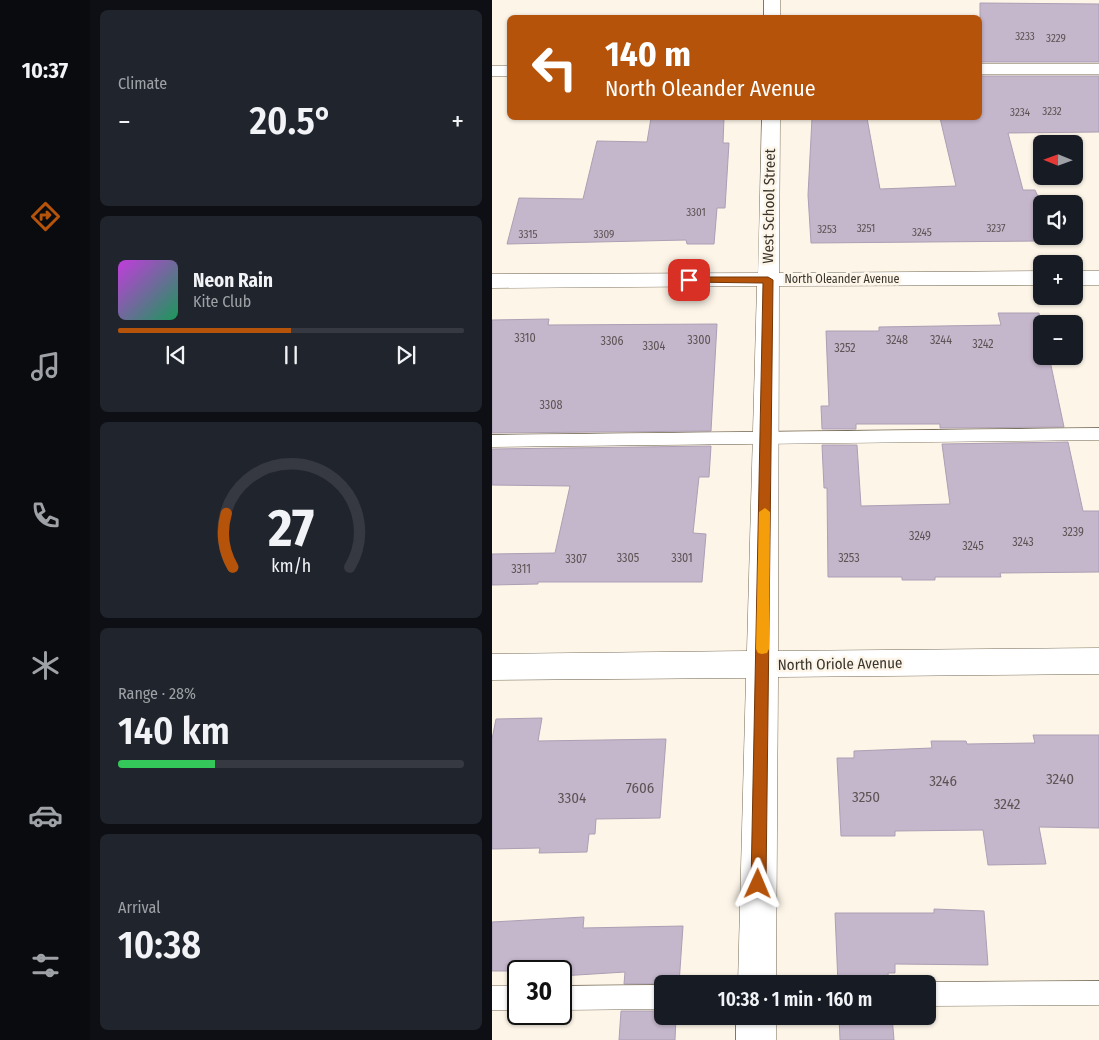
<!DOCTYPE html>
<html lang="en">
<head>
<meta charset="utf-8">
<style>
  body { margin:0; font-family:"Fira Sans Condensed",sans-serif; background:#20242c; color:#f1f3f6; height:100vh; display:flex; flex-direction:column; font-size:19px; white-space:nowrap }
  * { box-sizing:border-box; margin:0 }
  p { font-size:16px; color:#9ea1a6 }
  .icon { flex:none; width:28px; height:28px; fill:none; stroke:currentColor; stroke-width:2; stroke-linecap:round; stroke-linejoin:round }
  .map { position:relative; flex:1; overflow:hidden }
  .details { display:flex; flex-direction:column; gap:10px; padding:10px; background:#0d0f14; width:402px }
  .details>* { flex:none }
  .guide { position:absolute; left:15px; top:15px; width:475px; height:105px; border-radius:8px; box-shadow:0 1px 4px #0004; background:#b45309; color:#fff; overflow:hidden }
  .needle { width:32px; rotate:271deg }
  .tools { position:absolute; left:541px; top:135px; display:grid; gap:10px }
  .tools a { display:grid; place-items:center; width:50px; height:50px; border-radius:8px; background:#171b24; box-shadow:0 1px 4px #0004; font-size:25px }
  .speed { position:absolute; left:15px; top:960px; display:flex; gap:10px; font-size:25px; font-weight:700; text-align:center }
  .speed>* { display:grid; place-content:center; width:65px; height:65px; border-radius:50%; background:#171b24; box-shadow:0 1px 4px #0004; line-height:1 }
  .speed .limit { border:2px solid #111; border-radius:8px; background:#fff; color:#111 }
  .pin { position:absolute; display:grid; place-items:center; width:42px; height:42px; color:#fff; margin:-21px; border-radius:10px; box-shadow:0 2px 8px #0006 }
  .me { position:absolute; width:55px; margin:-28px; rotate:1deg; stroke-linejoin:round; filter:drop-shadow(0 0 4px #0008) }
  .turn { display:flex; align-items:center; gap:18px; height:105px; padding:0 15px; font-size:22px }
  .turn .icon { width:65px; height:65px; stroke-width:2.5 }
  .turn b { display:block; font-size:35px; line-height:42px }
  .big { font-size:38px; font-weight:600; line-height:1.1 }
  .details .card { flex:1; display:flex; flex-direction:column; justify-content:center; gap:8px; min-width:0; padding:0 18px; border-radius:8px; background:#20242c }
  .details .dial { align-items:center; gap:0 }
  .dial svg { height:130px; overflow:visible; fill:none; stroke:#363941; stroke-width:7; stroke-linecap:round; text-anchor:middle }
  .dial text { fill:#f1f3f6; stroke:none }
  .song { display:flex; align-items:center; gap:15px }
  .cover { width:60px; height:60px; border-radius:8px; background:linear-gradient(135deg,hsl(290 70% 55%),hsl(150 70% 35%)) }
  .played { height:5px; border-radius:2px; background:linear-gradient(90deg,#b45309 50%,#363941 50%) }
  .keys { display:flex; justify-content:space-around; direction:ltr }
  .heat { display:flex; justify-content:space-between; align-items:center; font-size:28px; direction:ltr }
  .charge { height:8px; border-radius:4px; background:linear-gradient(90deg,#34c759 28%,#363941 0) }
  .trip { position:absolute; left:162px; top:975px; width:282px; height:50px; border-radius:8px; background:#171b24; box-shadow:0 1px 4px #0004; font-weight:600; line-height:50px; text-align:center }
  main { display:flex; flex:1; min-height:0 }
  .dock { display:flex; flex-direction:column; width:90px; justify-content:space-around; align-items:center; background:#090b0e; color:#9ea1a6 }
  .dock .icon { width:35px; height:35px }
  .dock .active { color:#b45309 }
  .dock b { font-size:22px; color:#f1f3f6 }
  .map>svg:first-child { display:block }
  .building { fill:#c4b6cb; stroke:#ad9fb4 }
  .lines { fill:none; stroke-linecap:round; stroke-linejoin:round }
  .lane-casing { stroke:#766b57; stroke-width:1 }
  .street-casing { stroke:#766b57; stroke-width:1 }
  .lane { fill:#fff; fill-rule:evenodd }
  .street { fill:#fff; fill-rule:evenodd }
  .route { fill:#b45309; stroke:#753606 }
  .slow { fill:#f59e0b }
  .labels { text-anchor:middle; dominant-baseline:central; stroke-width:5; stroke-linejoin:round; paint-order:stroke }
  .far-number-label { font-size:11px; fill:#5c5454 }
  .far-street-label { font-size:12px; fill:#39342c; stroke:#fdf5e8 }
  .number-label { font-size:12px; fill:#5c5454 }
  .street-label { font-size:15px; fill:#39342c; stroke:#fdf5e8 }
  .near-number-label { font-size:15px; fill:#5c5454 }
</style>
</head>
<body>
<main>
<nav class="dock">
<b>10:37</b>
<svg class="icon active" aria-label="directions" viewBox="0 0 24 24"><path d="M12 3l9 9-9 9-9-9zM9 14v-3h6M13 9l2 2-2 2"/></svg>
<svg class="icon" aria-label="music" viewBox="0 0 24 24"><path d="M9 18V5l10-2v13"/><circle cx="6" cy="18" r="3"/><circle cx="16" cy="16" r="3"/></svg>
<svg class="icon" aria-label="phone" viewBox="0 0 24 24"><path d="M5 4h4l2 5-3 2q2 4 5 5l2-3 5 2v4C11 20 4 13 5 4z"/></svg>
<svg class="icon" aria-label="climate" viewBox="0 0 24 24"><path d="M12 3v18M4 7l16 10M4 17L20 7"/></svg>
<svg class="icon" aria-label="car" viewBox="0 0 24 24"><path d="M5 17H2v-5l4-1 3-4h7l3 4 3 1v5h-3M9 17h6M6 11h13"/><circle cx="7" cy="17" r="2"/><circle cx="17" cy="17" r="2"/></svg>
<svg class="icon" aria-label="filters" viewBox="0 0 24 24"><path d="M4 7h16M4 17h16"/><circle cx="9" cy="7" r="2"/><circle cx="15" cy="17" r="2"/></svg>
</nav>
<section class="details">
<div class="card"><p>Climate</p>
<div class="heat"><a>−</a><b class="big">20.5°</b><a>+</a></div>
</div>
<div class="card">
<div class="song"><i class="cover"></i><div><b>Neon Rain</b><p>Kite Club</p></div></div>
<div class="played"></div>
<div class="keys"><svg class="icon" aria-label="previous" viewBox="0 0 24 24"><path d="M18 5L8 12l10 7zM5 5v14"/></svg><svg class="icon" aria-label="pause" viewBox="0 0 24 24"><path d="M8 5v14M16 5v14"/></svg><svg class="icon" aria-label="next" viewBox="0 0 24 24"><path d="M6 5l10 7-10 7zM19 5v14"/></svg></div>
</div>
<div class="card dial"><svg viewBox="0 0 100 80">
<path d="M14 69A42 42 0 1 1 86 69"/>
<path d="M14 69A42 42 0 0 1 10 36" stroke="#b45309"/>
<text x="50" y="56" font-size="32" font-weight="700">27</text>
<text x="50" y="72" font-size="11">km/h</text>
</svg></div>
<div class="card"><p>Range · 28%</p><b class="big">140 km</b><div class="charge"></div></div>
<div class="card"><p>Arrival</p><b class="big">10:38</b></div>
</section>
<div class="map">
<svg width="607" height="1040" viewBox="0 0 607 1040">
  <rect width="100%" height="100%" fill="#fdf5e8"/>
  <g class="building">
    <path d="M488,3L607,4V62H488Z"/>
    <path d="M488,76H607V132L516,133L531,190H543L550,205V236H564L565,239L550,238V241L319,243L316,195L320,118H375L388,189L464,186L448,118H488Z"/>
    <path d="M159,118H232L231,143H237L233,208H225L222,244H195L194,240L15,244L27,198L91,199L105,141L155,142Z"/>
    <path d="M506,313H547L550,327V356H557L572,427L448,428V424H364V429H330L329,406H337L334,331H387V327L509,325Z"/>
    <path d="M57,319L56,325L225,324L219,431L0,433V320Z"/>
    <path d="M576,442L591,511H607V572L508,573L509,577H443V580H410V577H336L335,488H332L330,445H365L369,506L458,504L450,444Z"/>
    <path d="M219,446L217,477H207L201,533L214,534L210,582H46V584L0,585V554L63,553L78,486L0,485V449Z"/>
    <path d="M50,718L46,741L174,739L168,818L104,819L103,834H97L95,852L47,853L48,848L0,849V739L4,719Z"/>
    <path d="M541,735H607V828L547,827L554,864L496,865L491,830L403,831V836H349L345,758H362V751L440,748L439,741H474L475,744L543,743Z"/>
    <path d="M442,909L492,911L496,965L403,964V973H396L397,984H346L343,913H442Z"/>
    <path d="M92,917L91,928L191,926L187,984H132L133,972L69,976V971H0V922Z"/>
    <path d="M129,1011H171V1016H184L183,1040H127Z"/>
    <path d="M347,1016H400L402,1040H348Z"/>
  </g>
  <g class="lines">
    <defs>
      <g id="lane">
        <path d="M607,428V440L0,447V435Z"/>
        <path d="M607,981V1005L436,1006V984H431L436,982Z"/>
        <path d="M171,985V1009L69,1010V986Z"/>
        <rect x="0" y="986" width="26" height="24"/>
      </g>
      <g id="street">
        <rect x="272" y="0" width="16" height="18"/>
        <rect x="488" y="64" width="119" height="10"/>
        <rect x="0" y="66" width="18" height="10"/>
        <path d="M270,118H288L287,273L550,271V285L287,286L286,651L607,648V674L286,677L284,984H246L254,678L0,680V654L255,651L265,286L0,288V274L266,273Z"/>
        <rect x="582" y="271" width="25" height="14"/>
        <rect x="244" y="1016" width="40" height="24"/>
      </g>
    </defs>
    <use href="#lane" class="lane-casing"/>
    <use href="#street" class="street-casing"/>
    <use href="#lane" class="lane"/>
    <use href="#street" class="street"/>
  </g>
  <path class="route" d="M197,277H276L281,280L274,884L272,889L266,891L261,889L259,884L271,283L194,282L193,280Z"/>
  <path class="slow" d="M273,508L278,512L277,649L275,653L270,654L266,653L264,649L267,512Z"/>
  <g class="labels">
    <g class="far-number-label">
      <text x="533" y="36">3233</text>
      <text x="564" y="38">3229</text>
      <text x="560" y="111">3232</text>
      <text x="528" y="112">3234</text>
      <text x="204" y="212">3301</text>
      <text x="374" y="228">3251</text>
      <text x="504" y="228">3237</text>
      <text x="335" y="229">3253</text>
      <text x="430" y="232">3245</text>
      <text x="36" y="234">3315</text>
      <text x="112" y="234">3309</text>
    </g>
    <g class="far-street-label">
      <text x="350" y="279">North Oleander Avenue</text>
    </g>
    <g class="number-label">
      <text x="33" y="338">3310</text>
      <text x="207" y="340">3300</text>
      <text x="405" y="340">3248</text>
      <text x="449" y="340">3244</text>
      <text x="120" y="341">3306</text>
      <text x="491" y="344">3242</text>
      <text x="162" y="346">3304</text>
      <text x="353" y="348">3252</text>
      <text x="59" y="405">3308</text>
      <text x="581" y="532">3239</text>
      <text x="428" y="536">3249</text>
      <text x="531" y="542">3243</text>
      <text x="481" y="546">3245</text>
      <text x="136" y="558">3305</text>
      <text x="190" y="558">3301</text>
      <text x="357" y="558">3253</text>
      <text x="84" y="559">3307</text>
      <text x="29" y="569">3311</text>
    </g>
    <g class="street-label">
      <text transform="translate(277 206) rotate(-89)">West School Street</text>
      <text transform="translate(348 664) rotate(-1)">North Oriole Avenue</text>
    </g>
    <g class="near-number-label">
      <text x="568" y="779">3240</text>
      <text x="451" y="781">3246</text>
      <text x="148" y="788">7606</text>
      <text x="374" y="797">3250</text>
      <text x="80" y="798">3304</text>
      <text x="515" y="804">3242</text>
    </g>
  </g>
</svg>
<div class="tools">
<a><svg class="needle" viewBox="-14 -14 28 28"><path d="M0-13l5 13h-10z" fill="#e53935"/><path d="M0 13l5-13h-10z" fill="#9ea1a6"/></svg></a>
<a><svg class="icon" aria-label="sound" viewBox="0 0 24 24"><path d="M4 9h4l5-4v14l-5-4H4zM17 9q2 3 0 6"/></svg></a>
<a>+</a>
<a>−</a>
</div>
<div class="speed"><div class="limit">30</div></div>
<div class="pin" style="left:197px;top:280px;background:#d93025"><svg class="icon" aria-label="arrive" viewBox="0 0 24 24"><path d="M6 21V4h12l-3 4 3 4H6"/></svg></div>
<svg class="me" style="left:266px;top:884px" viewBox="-20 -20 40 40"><path d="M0-17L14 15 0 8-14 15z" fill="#b45309" stroke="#fff" stroke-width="4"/></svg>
<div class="trip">10:38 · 1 min · 160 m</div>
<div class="guide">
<div class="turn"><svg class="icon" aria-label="left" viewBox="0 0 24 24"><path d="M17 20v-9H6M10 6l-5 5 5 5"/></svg><div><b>140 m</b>North Oleander Avenue</div></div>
</div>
</div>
</main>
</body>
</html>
